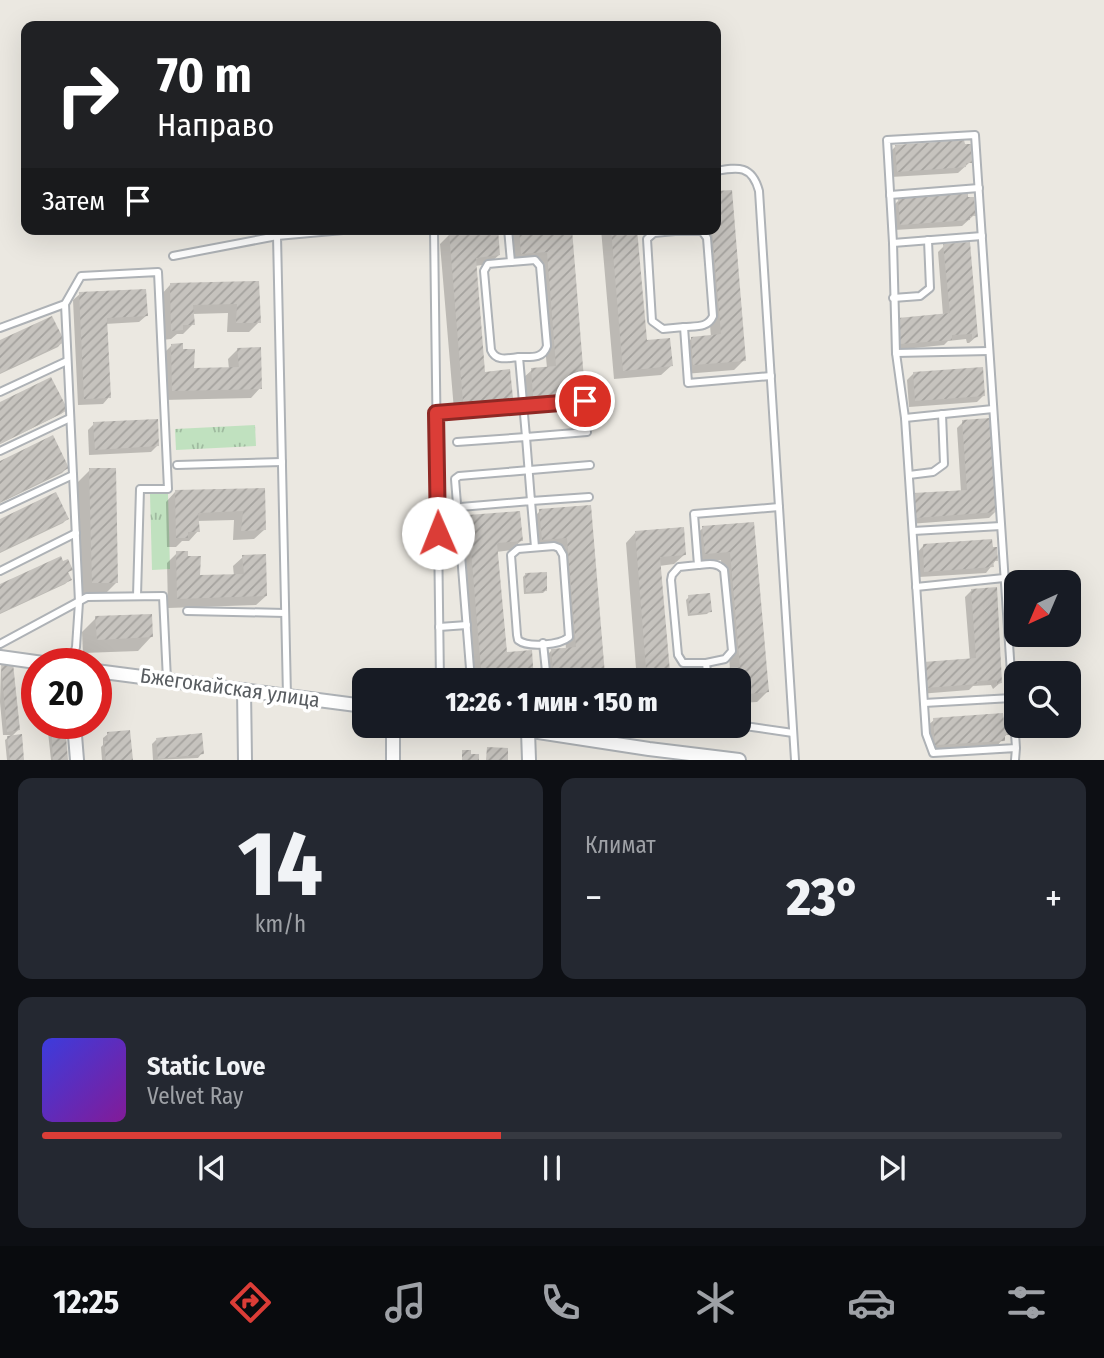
<!DOCTYPE html>
<html lang="ru">
<head>
<meta charset="utf-8">
<style>
  body { margin:0; font-family:"Fira Sans Condensed",sans-serif; background:#242831; color:#f1f3f6; height:100vh; display:flex; flex-direction:column; font-size:26px; white-space:nowrap }
  * { box-sizing:border-box; margin:0 }
  p { font-size:23px; color:#9ea1a6 }
  .icon { flex:none; width:38px; height:38px; fill:none; stroke:currentColor; stroke-width:2; stroke-linecap:round; stroke-linejoin:round }
  .map { position:relative; height:760px; overflow:hidden }
  .details { display:flex; flex-direction:column; gap:18px; padding:18px; background:#0d0f14; flex:1 }
  .details>* { flex:none }
  .top-card { position:absolute; left:21px; top:21px; width:700px; height:214px; border-radius:14px; box-shadow:0 7px 28px #0002; background:#202124; color:#fff; overflow:hidden }
  .needle { width:46px; rotate:224deg }
  .buttons { position:absolute; left:1004px; top:570px; display:grid; gap:14px }
  .buttons a { display:grid; place-items:center; width:77px; height:77px; border-radius:14px; background:#171b24; box-shadow:0 7px 28px #0002; font-size:35px }
  .speed { position:absolute; left:21px; top:648px; display:flex; gap:14px; font-size:35px; font-weight:700; text-align:center }
  .speed>* { display:grid; place-content:center; width:91px; height:91px; border-radius:50%; background:#171b24; box-shadow:0 7px 28px #0002; line-height:1 }
  .speed .limit { border:10px solid #d22; background:#fff; color:#111 }
  .pin { position:absolute; display:grid; place-items:center; width:60px; height:60px; color:#fff; margin:-30px; border:4px solid #fff; border-radius:50%; box-shadow:0 2px 7px #0007 }
  .me { position:absolute; width:77px; margin:-38px; rotate:359deg; stroke-linejoin:round; filter:drop-shadow(0 0 5px #0008) }
  .turn { display:flex; align-items:center; gap:24px; height:147px; padding:0 21px; font-size:32px }
  .turn .icon { width:91px; height:91px; stroke-width:2.5 }
  .turn b { display:block; font-size:49px; line-height:60px }
  .then { display:flex; align-items:center; height:66px; padding:0 21px; background:#0003; gap:14px; font-size:26px }
  .big { font-size:52px; font-weight:800; line-height:1.1 }
  .details .widget { flex:1; display:flex; flex-direction:column; justify-content:center; gap:10px; min-width:0; padding:0 24px; border-radius:14px; background:#242831 }
  .details .dial { align-items:center; gap:0 }
  .dial b { font-size:91px; line-height:1 }
  .song { display:flex; align-items:center; gap:21px }
  .cover { width:84px; height:84px; border-radius:10px; background:linear-gradient(135deg,hsl(240 70% 55%),hsl(290 70% 35%)) }
  .played { height:7px; border-radius:4px; background:linear-gradient(90deg,#db3d37 45%,#363941 45%) }
  .keys { display:flex; justify-content:space-around; direction:ltr }
  .heat { display:flex; justify-content:space-between; align-items:center; font-size:38px; direction:ltr }
  .details .tiles { flex:1; display:grid; gap:18px; grid-template-columns:1fr 1fr }
  .widget:last-child { grid-column:span 2 }
  .trip { position:absolute; left:352px; top:668px; width:399px; height:70px; border-radius:14px; background:#171b24; box-shadow:0 7px 28px #0002; font-weight:800; line-height:70px; text-align:center }
  .tabs { display:flex; height:112px; justify-content:space-around; align-items:center; background:#090b0e; color:#9ea1a6 }
  .tabs .icon { width:49px; height:49px }
  .tabs .active { color:#db3d37 }
  .tabs b { font-size:32px; color:#f1f3f6 }
  .map>svg:first-child { display:block }
  .park { fill:url(#park-tufts) }
  .garden { fill:#c0e1bf }
  .shadow { fill:#0003 }
  .building { fill:url(#building-hatch) }
  .lines { fill:none; stroke-linecap:round; stroke-linejoin:round }
  .service-casing { stroke:#aeb2b6; stroke-width:10 }
  .minor-casing { stroke:#aeb2b6; stroke-width:16 }
  .service { stroke:#fff; stroke-width:6 }
  .minor { stroke:#fff; stroke-width:12 }
  .route-casing { stroke:#8e2824; stroke-width:18 }
  .route { stroke:#db3d37; stroke-width:12 }
  .labels { text-anchor:middle; dominant-baseline:central; stroke-width:7; stroke-linejoin:round; paint-order:stroke }
  .street-label { font-size:21px; fill:#595d61; stroke:#fff }
</style>
</head>
<body>
<div class="map">
<svg width="1104" height="760" viewBox="0 0 1104 760">
  <defs>
    <pattern id="park-tufts" width="24" height="20" patternUnits="userSpaceOnUse" patternTransform="scale(1.75)"><rect width="24" height="20" fill="#c0e1bf"/><path d="M3 7l-1-3M5 7V3M7 7l1-3M15 17l-1-3M17 17v-4M19 17l1-3" fill="none" stroke="#9fba9f"/></pattern>
    <pattern id="building-hatch" width="6" height="6" patternUnits="userSpaceOnUse" patternTransform="scale(1.75)"><rect width="6" height="6" fill="#c6c3be"/><path d="M-1 1l2-2M0 6l6-6M5 7l2-2" fill="none" stroke="#a4a29e"/></pattern>
  </defs>
  <rect width="100%" height="100%" fill="#ebe8e1"/>
  <g class="park">
    <path d="M255,425L256,446L176,450L175,429Z"/>
    <path d="M150,494H168L169,531H151Z"/>
  </g>
  <path class="garden" d="M151,531H169L170,569L152,570Z"/>
  <g class="shadow">
    <path d="M895,147L970,162L958,173L891,177L889,153Z"/>
    <path d="M730,192L744,360L734,370L684,374L682,348L692,338L711,337L702,229H716V193Z"/>
    <path d="M899,200L974,215L962,226L894,230L893,206Z"/>
    <path d="M519,229H570L584,391L574,401L524,405L522,379L532,370L547,368L537,261L512,263L510,238Z"/>
    <path d="M601,229H652L649,232L636,233L645,342L671,366L661,375L614,379Z"/>
    <path d="M450,234L499,255L489,264L475,266L484,373L511,397L501,407L454,410L440,244Z"/>
    <path d="M944,246L976,337L969,343H967L966,339L948,341L944,345L894,350L892,326L898,319L943,315L938,252Z"/>
    <path d="M258,283L259,322L249,332H227L228,313L192,314L193,324L183,334H177L171,339L162,340L161,295L170,285Z"/>
    <path d="M80,294L146,316L139,322L105,324L109,397L103,404L78,405L73,300Z"/>
    <path d="M0,342H62L58,347L0,374Z"/>
    <path d="M172,345L181,351L193,370L229,369L228,359L238,349L260,388L251,398L163,400L162,355Z"/>
    <path d="M914,373L983,396L977,402L909,407L907,380Z"/>
    <path d="M0,404L66,410L61,414L0,444Z"/>
    <path d="M963,422L995,512L989,518L909,524L907,502L914,495L961,492L957,428Z"/>
    <path d="M94,424L158,445L151,452L89,455L88,430Z"/>
    <path d="M0,463L67,468L62,473L0,503Z"/>
    <path d="M90,470L117,582L103,596H78L76,484Z"/>
    <path d="M263,490L264,530L254,539L233,540L234,520L197,521L198,531L189,541H182L176,547H167L166,502L175,492Z"/>
    <path d="M590,507L604,674L597,681H544L542,660L552,650L566,649L558,547L533,549L530,521L540,511Z"/>
    <path d="M469,517L521,541L511,550L496,552L505,654L532,681H472L459,527Z"/>
    <path d="M67,519L63,523L0,553V520Z"/>
    <path d="M753,523L767,692L757,702L738,703V681H706L715,671L730,669L721,560L696,563L693,537L703,528Z"/>
    <path d="M635,533L684,555L674,564L659,566L668,674L695,681H637L626,543Z"/>
    <path d="M923,546L996,560L986,573L919,577L917,553Z"/>
    <path d="M177,553L198,577L234,576L233,566L243,557L266,596L256,605L168,608L167,563Z"/>
    <path d="M62,564L71,569L67,574L70,579L65,584L0,614V586Z"/>
    <path d="M525,575L546,590L543,593L524,594L523,577Z"/>
    <path d="M972,590L1000,683L993,689L991,685L973,686L969,690L919,694L917,670L924,664L970,661L965,597Z"/>
    <path d="M689,597L710,611L707,614L688,616L686,600Z"/>
    <path d="M96,618L151,637L138,651L83,653L82,632Z"/>
    <path d="M1,666L18,730L11,737L22,760H7L5,740L11,735H3L0,702Z"/>
    <path d="M934,720L1007,734L997,746L929,751L927,726Z"/>
    <path d="M48,723H61L55,729L66,760H51L48,732L54,726L49,727Z"/>
    <path d="M108,734L131,760H102L101,747L103,745V738Z"/>
    <path d="M156,740L202,753L198,758L153,760L152,744Z"/>
  </g>
  <g class="building">
    <path d="M964,140L965,144H971L972,163H966V167L897,172L895,145Z"/>
    <path d="M732,190L746,361L693,365L691,337L721,334L712,229H716V191Z"/>
    <path d="M968,193V197H974L976,216H970V220L900,225L898,198Z"/>
    <path d="M498,229L500,255L476,258L485,372L510,369L513,398L463,402L449,232Z"/>
    <path d="M519,229H572L585,392L533,396L531,368L556,366L547,252L521,254Z"/>
    <path d="M611,229H637L647,340L670,338L673,366L623,371Z"/>
    <path d="M970,242L978,337L972,338V334L952,335V340L900,344L898,318L950,313L943,244Z"/>
    <path d="M259,281L261,323H236L237,304L193,305L195,325H183V330L171,331L170,283Z"/>
    <path d="M146,289L148,316L107,318L111,398L84,399L79,292Z"/>
    <path d="M52,316L65,342L0,373V340Z"/>
    <path d="M183,343V349H195L194,368L239,367L237,348L261,347L262,389L172,391L171,344Z"/>
    <path d="M983,367L985,396L915,401L913,372Z"/>
    <path d="M51,377L68,410L0,444V402Z"/>
    <path d="M990,418L997,512L915,518L913,493L967,490L962,420Z"/>
    <path d="M158,419L159,446L95,450L93,422Z"/>
    <path d="M53,435L69,468L0,502V461Z"/>
    <path d="M89,468H116L118,583H92Z"/>
    <path d="M265,488L266,530L241,531L243,511L198,513L200,532H188V538H176L175,490Z"/>
    <path d="M56,492L69,519L0,552V519Z"/>
    <path d="M591,505L605,675L554,679L551,649L576,647L567,538L542,540L539,509Z"/>
    <path d="M520,511L523,541L497,543L502,598L507,652L532,650L534,681H482L468,515Z"/>
    <path d="M754,522L769,692L738,695V681H715L714,669L740,667L730,552L705,554L702,526Z"/>
    <path d="M684,527L686,555L660,557L670,672L696,670L697,681H647L635,531Z"/>
    <path d="M992,539L993,547H997L998,561H993L994,567L924,572L923,544Z"/>
    <path d="M176,551H188V556H201L200,575L244,574L242,555L266,554L267,596L177,599Z"/>
    <path d="M61,556L63,561L68,559L73,570L68,572L72,580L0,613V584Z"/>
    <path d="M547,572V591L526,592L525,573Z"/>
    <path d="M997,587L1002,683L997,684V680L977,681L978,684L925,688L923,662L976,658L971,589Z"/>
    <path d="M710,593L712,612L690,614L688,595Z"/>
    <path d="M152,614L153,637L97,640L95,616Z"/>
    <path d="M13,663L20,730L7,732L1,664Z"/>
    <path d="M1003,713L1004,721H1008L1009,735H1005V741L935,745L933,718Z"/>
    <path d="M65,726L68,760H53L51,727Z"/>
    <path d="M130,730L133,760H106L104,741H108L107,732Z"/>
    <path d="M202,733L204,754L158,759L156,738Z"/>
    <path d="M22,734L24,760H10L7,736Z"/>
    <path d="M487,747L508,748V760H486Z"/>
    <path d="M462,750H471V754H479V760H462Z"/>
  </g>
  <g class="lines">
    <defs>
      <g id="service">
        <path d="M716,171C738,167 752,165 759,191L795,760"/>
        <path d="M890,195L979,188"/>
        <path d="M434,229L440,681"/>
        <path d="M508,229L511,262L488,264L484,271L491,350C496,362 508,358 519,357L526,437L587,432"/>
        <path d="M675,229V231L654,233L647,239L652,321L663,329L684,327L688,383L771,376"/>
        <path d="M675,231H702L707,238L713,316C708,328 696,326 684,327"/>
        <path d="M893,243L982,236"/>
        <path d="M173,256L277,236"/>
        <path d="M511,262L535,260L540,266L547,346C543,359 531,357 519,357"/>
        <path d="M893,298L920,296L930,288L928,240"/>
        <path d="M65,304L81,276L158,272L168,489H140L137,596"/>
        <path d="M0,328L65,304L79,602L76,647L71,663"/>
        <path d="M896,353L989,351"/>
        <path d="M0,392L67,361"/>
        <path d="M436,413L585,401"/>
        <path d="M905,418L993,409"/>
        <path d="M457,442L526,437L531,501L589,497"/>
        <path d="M0,451L70,418"/>
        <path d="M177,465L282,462"/>
        <path d="M909,475L933,472L944,464L942,414"/>
        <path d="M0,509L73,475"/>
        <path d="M437,509L531,501L535,547"/>
        <path d="M913,531L1001,526"/>
        <path d="M554,546L559,548L563,555L569,637C560,645 528,648 518,640L517,635L511,555L518,549Z"/>
        <path d="M698,565C708,564 717,562 724,570L732,651L725,659L706,663"/>
        <path d="M0,571L76,533"/>
        <path d="M916,587L1004,578"/>
        <path d="M187,611L285,613"/>
        <path d="M439,627L467,625"/>
        <path d="M543,643L547,681"/>
        <path d="M0,644L87,597L163,596L167,680"/>
        <path d="M471,681L455,479L459,476L590,465"/>
        <path d="M708,681L706,663H683L678,655L671,580L672,575L679,567L698,565L694,514L779,507"/>
        <path d="M287,696L277,236L354,229"/>
        <path d="M924,703L1012,698"/>
        <path d="M738,725L793,733"/>
        <path d="M1015,760L1016,748L975,135L887,140L893,243L896,353L905,418L926,734L933,753L1016,748"/>
      </g>
      <g id="minor">
        <path d="M0,657L43,663"/>
        <path d="M96,671L364,706"/>
        <path d="M244,690L245,760"/>
        <path d="M74,723L77,760"/>
        <path d="M498,726L649,749L739,760"/>
        <path d="M528,731L529,760"/>
        <path d="M393,760V726"/>
      </g>
    </defs>
    <use href="#service" class="service-casing"/>
    <use href="#minor" class="minor-casing"/>
    <use href="#service" class="service"/>
    <use href="#minor" class="minor"/>
  </g>
  <g class="lines">
    <defs>
      <path id="route" d="M438,533L436,413L585,401"/>
    </defs>
    <use href="#route" class="route-casing"/>
    <use href="#route" class="route"/>
  </g>
  <g class="labels">
    <g class="street-label">
      <text transform="translate(230 688) rotate(8)">Бжегокайская улица</text>
    </g>
  </g>
</svg>
<div class="buttons">
<a><svg class="needle" viewBox="-14 -14 28 28"><path d="M0-13l5 13h-10z" fill="#e53935"/><path d="M0 13l5-13h-10z" fill="#9ea1a6"/></svg></a>
<a><svg class="icon" aria-label="search" viewBox="0 0 24 24"><circle cx="10" cy="10" r="6"/><path d="M15 15l6 6"/></svg></a>
</div>
<div class="speed"><div class="limit">20</div></div>
<div class="pin" style="left:585px;top:401px;background:#d93025"><svg class="icon" aria-label="arrive" viewBox="0 0 24 24"><path d="M6 21V4h12l-3 4 3 4H6"/></svg></div>
<svg class="me" style="left:438px;top:533px" viewBox="-20 -20 40 40"><circle r="19" fill="#fff"/><path d="M0-13L10 11 0 6-10 11z" fill="#db3d37"/></svg>
<div class="trip">12:26 · 1 мин · 150 m</div>
<div class="top-card">
<div class="turn"><svg class="icon" aria-label="right" viewBox="0 0 24 24"><path d="M7 20v-9h11M14 6l5 5-5 5"/></svg><div><b>70 m</b>Направо</div></div>
<div class="then">Затем<svg class="icon" aria-label="arrive" viewBox="0 0 24 24"><path d="M6 21V4h12l-3 4 3 4H6"/></svg></div>
</div>
</div>
<section class="details">
<div class="tiles">
<div class="widget dial"><b>14</b><p>km/h</p></div>
<div class="widget"><p>Климат</p>
<div class="heat"><a>−</a><b class="big">23°</b><a>+</a></div>
</div>
<div class="widget">
<div class="song"><i class="cover"></i><div><b>Static Love</b><p>Velvet Ray</p></div></div>
<div class="played"></div>
<div class="keys"><svg class="icon" aria-label="previous" viewBox="0 0 24 24"><path d="M18 5L8 12l10 7zM5 5v14"/></svg><svg class="icon" aria-label="pause" viewBox="0 0 24 24"><path d="M8 5v14M16 5v14"/></svg><svg class="icon" aria-label="next" viewBox="0 0 24 24"><path d="M6 5l10 7-10 7zM19 5v14"/></svg></div>
</div>
</div>
</section>
<nav class="tabs">
<b>12:25</b>
<svg class="icon active" aria-label="directions" viewBox="0 0 24 24"><path d="M12 3l9 9-9 9-9-9zM9 14v-3h6M13 9l2 2-2 2"/></svg>
<svg class="icon" aria-label="music" viewBox="0 0 24 24"><path d="M9 18V5l10-2v13"/><circle cx="6" cy="18" r="3"/><circle cx="16" cy="16" r="3"/></svg>
<svg class="icon" aria-label="phone" viewBox="0 0 24 24"><path d="M5 4h4l2 5-3 2q2 4 5 5l2-3 5 2v4C11 20 4 13 5 4z"/></svg>
<svg class="icon" aria-label="climate" viewBox="0 0 24 24"><path d="M12 3v18M4 7l16 10M4 17L20 7"/></svg>
<svg class="icon" aria-label="car" viewBox="0 0 24 24"><path d="M5 17H2v-5l4-1 3-4h7l3 4 3 1v5h-3M9 17h6M6 11h13"/><circle cx="7" cy="17" r="2"/><circle cx="17" cy="17" r="2"/></svg>
<svg class="icon" aria-label="filters" viewBox="0 0 24 24"><path d="M4 7h16M4 17h16"/><circle cx="9" cy="7" r="2"/><circle cx="15" cy="17" r="2"/></svg>
</nav>
</body>
</html>
